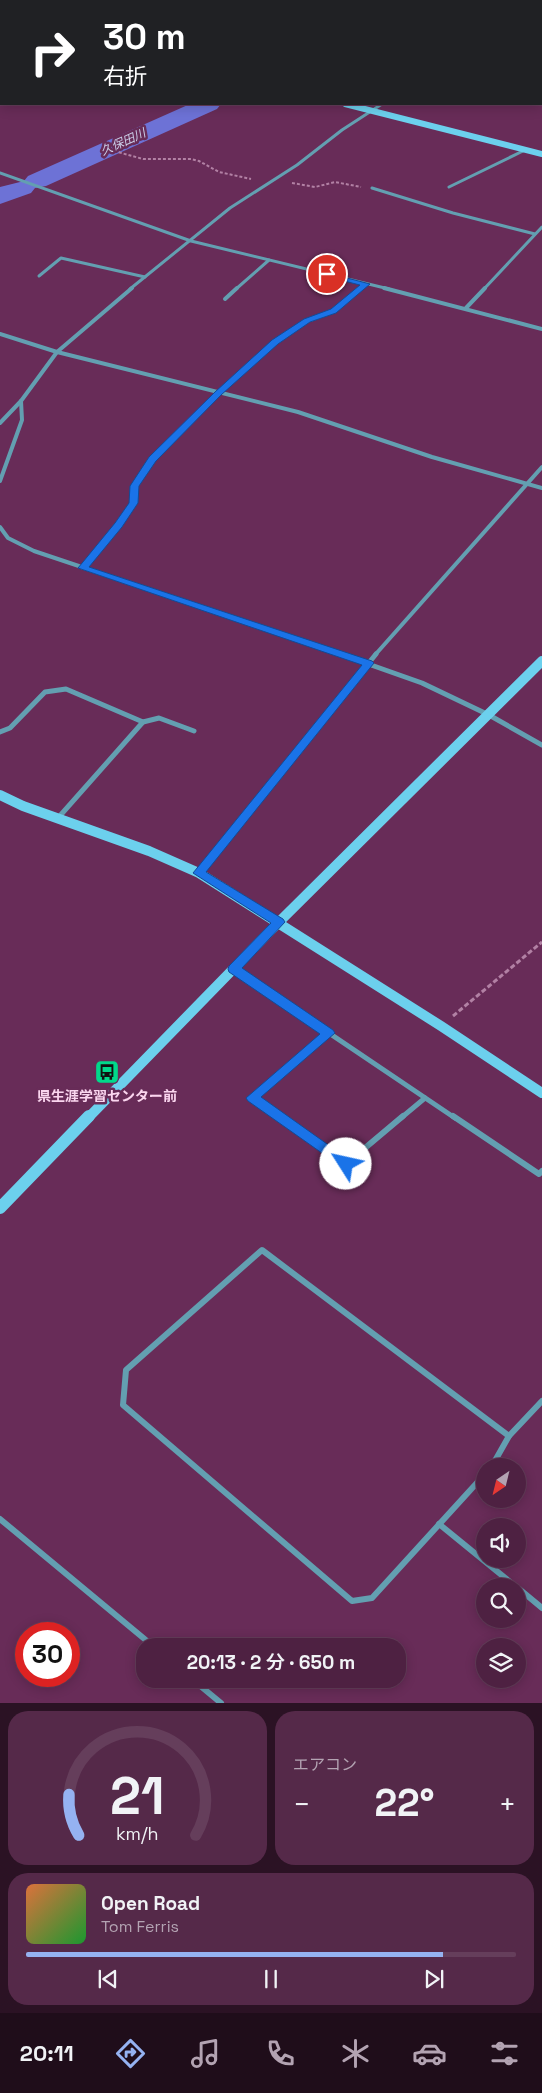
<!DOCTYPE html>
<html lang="ja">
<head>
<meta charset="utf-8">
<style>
  body { margin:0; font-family:"Space Grotesk","Noto Sans JP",sans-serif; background:#552949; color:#f1f3f6; height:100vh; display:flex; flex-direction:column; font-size:19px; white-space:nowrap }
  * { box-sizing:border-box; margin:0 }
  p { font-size:16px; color:#b3a3b2 }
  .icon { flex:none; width:28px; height:28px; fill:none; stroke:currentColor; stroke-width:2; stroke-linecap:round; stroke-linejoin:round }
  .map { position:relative; height:1703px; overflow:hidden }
  .panel { display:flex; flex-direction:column; gap:8px; padding:8px; background:#2b1224; flex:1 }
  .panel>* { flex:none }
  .guide { position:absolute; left:0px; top:0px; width:542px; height:105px; box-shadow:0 2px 12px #0003,0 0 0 1px #653e5b; background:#202124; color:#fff; overflow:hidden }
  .needle { width:32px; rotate:215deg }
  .buttons { position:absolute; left:476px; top:1458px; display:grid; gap:10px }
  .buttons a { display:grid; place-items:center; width:50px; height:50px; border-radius:50%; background:#4e2142; box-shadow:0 2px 12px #0003,0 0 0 1px #653e5b; font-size:25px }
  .speed { position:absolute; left:15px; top:1622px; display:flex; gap:10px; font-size:25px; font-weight:700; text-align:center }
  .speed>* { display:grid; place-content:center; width:65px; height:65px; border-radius:50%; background:#4e2142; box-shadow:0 2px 12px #0003,0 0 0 1px #653e5b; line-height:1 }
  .speed .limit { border:8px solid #d22; background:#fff; color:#111 }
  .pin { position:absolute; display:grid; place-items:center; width:42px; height:42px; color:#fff; margin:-21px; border:2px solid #fff; border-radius:50%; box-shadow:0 1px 5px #0007 }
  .me { position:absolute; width:55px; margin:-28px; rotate:305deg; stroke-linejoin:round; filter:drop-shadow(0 0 4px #0008) }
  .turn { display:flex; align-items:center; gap:18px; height:105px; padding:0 20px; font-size:22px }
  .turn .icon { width:65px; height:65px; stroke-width:2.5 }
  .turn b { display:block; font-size:35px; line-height:42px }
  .big { font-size:38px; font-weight:600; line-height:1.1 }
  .panel .widget { flex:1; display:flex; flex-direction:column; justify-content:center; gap:8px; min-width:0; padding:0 18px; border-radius:20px; background:#552949 }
  .panel .dial { align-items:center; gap:0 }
  .dial svg { height:130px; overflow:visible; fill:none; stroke:#653e5b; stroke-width:7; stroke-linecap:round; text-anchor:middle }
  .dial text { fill:#f1f3f6; stroke:none }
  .song { display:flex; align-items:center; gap:15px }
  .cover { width:60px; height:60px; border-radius:8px; background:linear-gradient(135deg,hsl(20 70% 55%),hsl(130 70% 35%)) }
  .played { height:5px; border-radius:2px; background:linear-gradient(90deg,#95b2f1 85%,#653e5b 85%) }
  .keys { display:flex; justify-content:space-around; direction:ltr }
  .heat { display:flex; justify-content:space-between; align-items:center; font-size:28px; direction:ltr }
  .panel .tiles { flex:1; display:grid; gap:8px; grid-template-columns:1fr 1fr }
  .widget:last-child { grid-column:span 2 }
  .trip { position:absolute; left:136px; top:1638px; width:270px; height:50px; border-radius:20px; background:#4e2142; box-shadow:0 2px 12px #0003,0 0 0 1px #653e5b; font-weight:600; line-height:50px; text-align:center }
  .tab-bar { display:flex; height:80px; justify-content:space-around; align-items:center; background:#1f0d1a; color:#b3a3b2 }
  .tab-bar .icon { width:35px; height:35px }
  .tab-bar .selected { color:#95b2f1 }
  .tab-bar b { font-size:22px; color:#f1f3f6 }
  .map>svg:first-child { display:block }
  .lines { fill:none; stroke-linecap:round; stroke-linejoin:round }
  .river { fill:#6d72d6; fill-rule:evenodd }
  .path-far1 { stroke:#b281a4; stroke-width:2; stroke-dasharray:3 2; stroke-linecap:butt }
  .path { stroke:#b281a4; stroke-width:3; stroke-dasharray:5 2.5; stroke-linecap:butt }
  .street-far3 { stroke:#639fb1; stroke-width:3 }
  .street-far2 { stroke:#639fb1; stroke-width:4 }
  .street-far1 { stroke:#639fb1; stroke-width:5 }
  .street { stroke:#639fb1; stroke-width:6 }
  .secondary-far2 { stroke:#6cd0ed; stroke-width:6 }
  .secondary-far1 { stroke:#6cd0ed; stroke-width:10 }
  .secondary { stroke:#6cd0ed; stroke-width:12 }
  .route { fill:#1a73e8; stroke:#114b97 }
  .labels { text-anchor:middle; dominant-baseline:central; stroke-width:5; stroke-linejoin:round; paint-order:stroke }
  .far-water-label { font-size:12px; font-style:italic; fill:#ccd0ea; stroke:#682c58 }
  .poi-label { font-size:14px; font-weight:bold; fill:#fbd6ef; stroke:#682c58 }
</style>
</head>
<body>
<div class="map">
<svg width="542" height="1703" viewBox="0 0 542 1703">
  <rect width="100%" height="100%" fill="#682c58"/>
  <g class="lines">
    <g class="river">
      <rect x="541" y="64" width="1" height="14"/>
      <path d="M190,104H221L217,109L46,186L35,188L31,193L0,204V187L24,181L28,176Z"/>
    </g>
    <g class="path-far1">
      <path d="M114,151L143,159H191L199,161L219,172L251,179"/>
      <path d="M292,183L315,187L335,182L361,187"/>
    </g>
    <path class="path" d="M453,1016L542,942"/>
    <g class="street-far3">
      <path d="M159,1L161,0"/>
      <path d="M533,1L535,0"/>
      <path d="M0,173L191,241L389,289"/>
      <path d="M449,187L525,150"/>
      <path d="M372,188L453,213L535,234"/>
      <path d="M39,276L61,258L145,277"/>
      <path d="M130,289L230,208L297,165L342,130L382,104"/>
      <path d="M236,289L269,260"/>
      <path d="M360,289L366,284"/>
      <path d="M484,289L542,227"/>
    </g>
    <g class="street-far2">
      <path d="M384,288L542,329"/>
      <path d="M225,299L237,288"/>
      <path d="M466,308L485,288"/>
      <path d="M0,334L57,352L298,412L432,457L542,488"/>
      <path d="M0,423L21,401L57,352L132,288"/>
      <path d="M0,481L22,420L21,401"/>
      <path d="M0,527L8,538L34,551L344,655"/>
      <path d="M83,568L119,525L133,503L134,486L152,459L218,393L275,342L307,321L334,311L361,288"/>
      <path d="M375,655L542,467"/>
    </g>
    <g class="street-far1">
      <path d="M340,654L422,683L489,715L542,745"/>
      <path d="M0,732L10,728L45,692L66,689L143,722"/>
      <path d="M58,818L143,722L159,718L194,731"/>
      <path d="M199,873L376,654"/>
      <path d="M234,969L455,1118"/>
      <path d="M281,1118L253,1098L329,1033"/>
      <path d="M401,1118L425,1098"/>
    </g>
    <g class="street">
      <path d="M279,1116L346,1164L403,1116"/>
      <path d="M453,1116L539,1174L542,1171"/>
      <path d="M492,1466L509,1436L542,1401"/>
      <path d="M485,1474L372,1598L352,1601L123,1405L126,1370L262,1250L509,1436"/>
      <path d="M0,1519L153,1646"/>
      <path d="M439,1524L515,1586"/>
      <path d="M518,1588L542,1608"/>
      <path d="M192,1679L221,1703"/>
    </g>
    <path class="secondary-far2" d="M345,104L542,154"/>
    <g class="secondary-far1">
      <path d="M0,795L23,806L149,851L199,873L441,1026L542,1093"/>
      <path d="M88,1118L279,922L542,661"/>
    </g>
    <path class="secondary" d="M0,1208L89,1116"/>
  </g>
  <path class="route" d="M324,272L370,284L336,313L310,322L278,344L221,395L156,461L139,486L138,503L122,527L89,567L372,661L374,663L206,872L283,919L285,922L242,968L333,1030L335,1033L261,1097L351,1161L353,1164L351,1168L346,1170L248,1101L246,1098L320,1034L229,972L228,969L229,966L271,923L193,873L362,665L78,568L115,523L129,503L130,486L149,457L215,392L272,340L304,319L331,309L360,285L324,276Z"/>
  <defs>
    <symbol id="bus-square" viewBox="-11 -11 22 22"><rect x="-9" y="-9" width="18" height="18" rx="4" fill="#01d98b" stroke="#682c58"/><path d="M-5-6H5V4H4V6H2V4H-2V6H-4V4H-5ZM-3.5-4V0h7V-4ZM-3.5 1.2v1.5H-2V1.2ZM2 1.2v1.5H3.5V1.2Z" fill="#111"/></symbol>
  </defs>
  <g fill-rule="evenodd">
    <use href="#bus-square" x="93" y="1058" width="28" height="28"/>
  </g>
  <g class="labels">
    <g class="far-water-label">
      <text transform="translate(123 142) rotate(-24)">久保田川</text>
    </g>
    <g class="poi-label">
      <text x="107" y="1096">県生涯学習センター前</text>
    </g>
  </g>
</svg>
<div class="buttons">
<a><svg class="needle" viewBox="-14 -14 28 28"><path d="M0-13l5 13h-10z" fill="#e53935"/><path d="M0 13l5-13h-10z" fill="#b3a3b2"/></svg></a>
<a><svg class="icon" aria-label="sound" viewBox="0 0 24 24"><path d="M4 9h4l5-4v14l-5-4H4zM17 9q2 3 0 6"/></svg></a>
<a><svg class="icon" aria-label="search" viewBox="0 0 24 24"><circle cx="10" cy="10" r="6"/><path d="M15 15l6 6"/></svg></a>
<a><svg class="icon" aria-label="layers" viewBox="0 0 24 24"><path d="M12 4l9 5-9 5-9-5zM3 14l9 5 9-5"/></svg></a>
</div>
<div class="speed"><div class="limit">30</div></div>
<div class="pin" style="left:327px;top:274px;background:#d93025"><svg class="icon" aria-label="arrive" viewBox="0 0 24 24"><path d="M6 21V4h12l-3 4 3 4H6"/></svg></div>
<svg class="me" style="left:346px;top:1164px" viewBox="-20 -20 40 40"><circle r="19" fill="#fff"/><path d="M0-13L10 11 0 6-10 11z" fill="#1a73e8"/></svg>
<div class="trip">20:13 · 2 分 · 650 m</div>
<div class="guide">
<div class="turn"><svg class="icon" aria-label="right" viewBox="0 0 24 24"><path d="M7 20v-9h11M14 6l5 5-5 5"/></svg><div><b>30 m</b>右折</div></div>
</div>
</div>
<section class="panel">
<div class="tiles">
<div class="widget dial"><svg viewBox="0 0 100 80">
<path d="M14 69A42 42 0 1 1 86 69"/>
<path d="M14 69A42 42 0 0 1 8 44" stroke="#95b2f1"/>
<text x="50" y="56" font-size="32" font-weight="700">21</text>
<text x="50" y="72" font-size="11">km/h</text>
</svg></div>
<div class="widget"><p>エアコン</p>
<div class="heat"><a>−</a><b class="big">22°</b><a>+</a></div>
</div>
<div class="widget">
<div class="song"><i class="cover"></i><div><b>Open Road</b><p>Tom Ferris</p></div></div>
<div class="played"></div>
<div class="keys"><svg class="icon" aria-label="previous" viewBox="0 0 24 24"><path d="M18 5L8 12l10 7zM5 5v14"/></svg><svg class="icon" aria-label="pause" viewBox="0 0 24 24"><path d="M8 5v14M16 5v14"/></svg><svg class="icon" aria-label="next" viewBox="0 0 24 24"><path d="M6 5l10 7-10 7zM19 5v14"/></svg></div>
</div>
</div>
</section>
<nav class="tab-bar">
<b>20:11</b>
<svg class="icon selected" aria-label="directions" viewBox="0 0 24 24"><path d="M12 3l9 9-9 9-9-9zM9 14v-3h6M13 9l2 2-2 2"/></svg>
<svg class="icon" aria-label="music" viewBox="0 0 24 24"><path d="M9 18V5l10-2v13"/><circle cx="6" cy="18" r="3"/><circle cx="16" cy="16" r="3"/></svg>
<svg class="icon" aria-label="phone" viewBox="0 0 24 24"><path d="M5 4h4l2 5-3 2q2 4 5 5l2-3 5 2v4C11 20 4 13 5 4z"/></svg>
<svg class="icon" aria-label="climate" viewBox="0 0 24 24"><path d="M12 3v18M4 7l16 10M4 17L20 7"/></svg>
<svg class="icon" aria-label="car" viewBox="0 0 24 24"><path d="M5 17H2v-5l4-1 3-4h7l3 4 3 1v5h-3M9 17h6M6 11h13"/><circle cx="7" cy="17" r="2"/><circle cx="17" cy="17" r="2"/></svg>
<svg class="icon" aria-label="filters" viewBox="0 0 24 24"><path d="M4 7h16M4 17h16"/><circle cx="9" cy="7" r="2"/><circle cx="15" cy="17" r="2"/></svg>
</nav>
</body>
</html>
